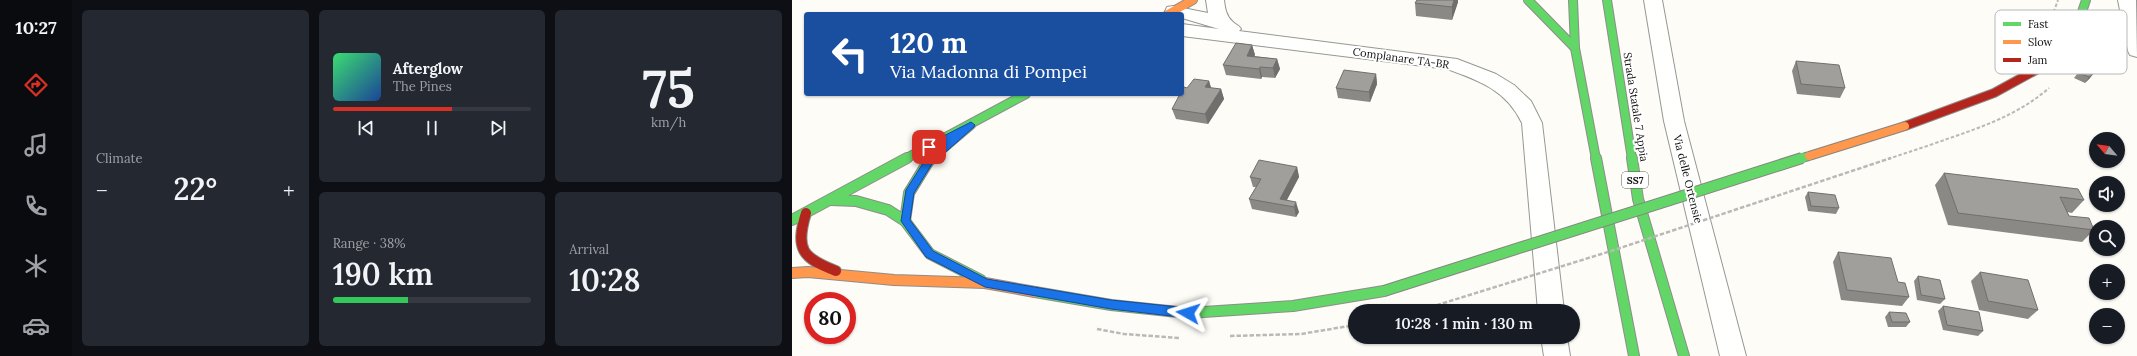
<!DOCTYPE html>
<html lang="en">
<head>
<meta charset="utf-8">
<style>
  body { margin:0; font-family:Lora,serif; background:#242831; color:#f1f3f6; height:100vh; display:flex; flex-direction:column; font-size:15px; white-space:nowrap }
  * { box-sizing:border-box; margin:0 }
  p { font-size:13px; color:#9ea1a6 }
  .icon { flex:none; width:22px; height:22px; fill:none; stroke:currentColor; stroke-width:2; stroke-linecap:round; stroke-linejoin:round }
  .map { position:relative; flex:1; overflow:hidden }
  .details { display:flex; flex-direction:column; gap:10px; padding:10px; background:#0d0f14; width:720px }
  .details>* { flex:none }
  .hud { position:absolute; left:12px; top:12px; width:380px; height:84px; border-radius:4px; box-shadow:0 1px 3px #0004; background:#1a4fa0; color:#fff; overflow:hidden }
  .needle { width:26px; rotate:299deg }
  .tools { position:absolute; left:1297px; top:132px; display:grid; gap:8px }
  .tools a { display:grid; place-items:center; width:36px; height:36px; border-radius:50%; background:#171b24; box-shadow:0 1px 3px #0004; font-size:20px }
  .speed { position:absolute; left:12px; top:292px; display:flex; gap:8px; font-size:20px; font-weight:700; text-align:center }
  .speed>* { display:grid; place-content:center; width:52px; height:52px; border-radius:50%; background:#171b24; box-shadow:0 1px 3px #0004; line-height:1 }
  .speed .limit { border:6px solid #d22; background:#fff; color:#111 }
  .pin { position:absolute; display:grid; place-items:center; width:34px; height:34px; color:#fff; margin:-17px; border-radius:8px; box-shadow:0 2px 6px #0006 }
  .me { position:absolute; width:44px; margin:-22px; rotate:276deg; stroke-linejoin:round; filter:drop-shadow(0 0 3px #0008) }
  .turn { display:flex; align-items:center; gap:14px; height:84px; padding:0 20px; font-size:18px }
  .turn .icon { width:52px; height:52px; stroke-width:2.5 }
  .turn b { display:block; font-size:28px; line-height:34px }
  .big { font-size:30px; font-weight:600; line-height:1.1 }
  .details .widget { flex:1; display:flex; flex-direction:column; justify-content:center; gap:6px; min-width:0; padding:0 14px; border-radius:6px; background:#242831 }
  .details .dial { align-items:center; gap:0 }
  .dial b { font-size:52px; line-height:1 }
  .song { display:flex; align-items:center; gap:12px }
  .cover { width:48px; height:48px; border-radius:6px; background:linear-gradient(135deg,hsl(140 70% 55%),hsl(220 70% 35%)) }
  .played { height:4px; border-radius:2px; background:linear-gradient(90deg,#d93025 60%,#363941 60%) }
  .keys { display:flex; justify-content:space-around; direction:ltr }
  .heat { display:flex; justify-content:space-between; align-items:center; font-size:22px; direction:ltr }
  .charge { height:6px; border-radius:3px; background:linear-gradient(90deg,#34c759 38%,#363941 0) }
  .details .tiles { flex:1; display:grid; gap:10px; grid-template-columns:repeat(3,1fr) }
  .widget:first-child { grid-row:span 2 }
  .trip { position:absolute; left:556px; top:304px; width:232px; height:40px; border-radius:20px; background:#171b24; box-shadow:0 1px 3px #0004; font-weight:600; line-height:40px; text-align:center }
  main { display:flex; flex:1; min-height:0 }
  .tabs { display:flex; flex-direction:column; width:72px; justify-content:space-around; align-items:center; background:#090b0e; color:#9ea1a6 }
  .tabs .icon { width:28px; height:28px }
  .tabs .current { color:#d93025 }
  .tabs b { font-size:18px; color:#f1f3f6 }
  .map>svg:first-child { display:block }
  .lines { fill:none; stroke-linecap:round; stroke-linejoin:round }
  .street-casing { stroke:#979795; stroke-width:2 }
  .fast-far1-casing { stroke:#8e8d8b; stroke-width:10 }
  .fast-casing { stroke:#8e8d8b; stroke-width:12 }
  .slow-far1-casing { stroke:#8e8d8b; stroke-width:10 }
  .slow-casing { stroke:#8e8d8b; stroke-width:12 }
  .jam-far1-casing { stroke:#8e8d8b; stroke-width:10 }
  .jam-casing { stroke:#8e8d8b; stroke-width:12 }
  .path-far1 { stroke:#b9b9b8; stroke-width:2; stroke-dasharray:3.5 2; stroke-linecap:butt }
  .path { stroke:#b9b9b8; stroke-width:2.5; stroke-dasharray:4.5 2; stroke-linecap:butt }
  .street { fill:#fffffe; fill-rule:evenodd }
  .fast-far1 { stroke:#63d668; stroke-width:8 }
  .fast { stroke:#63d668; stroke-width:10 }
  .slow-far1 { stroke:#ff974d; stroke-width:8 }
  .slow { stroke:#ff974d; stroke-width:10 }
  .jam-far1 { stroke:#b3261e; stroke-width:8 }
  .jam { stroke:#b3261e; stroke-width:10 }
  .fast-bridge-far1-casing { stroke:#858482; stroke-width:10; stroke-linecap:butt }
  .fast-bridge-casing { stroke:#858482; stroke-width:12; stroke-linecap:butt }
  .slow-bridge-casing { stroke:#858482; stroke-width:10; stroke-linecap:butt }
  .path-bridge-far1 { stroke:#b9b9b8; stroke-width:2; stroke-dasharray:3.5 2; stroke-linecap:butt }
  .path-bridge { stroke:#b9b9b8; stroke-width:2.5; stroke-dasharray:4.5 2; stroke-linecap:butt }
  .fast-bridge-far1 { stroke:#63d668; stroke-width:8 }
  .fast-bridge { stroke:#63d668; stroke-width:10 }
  .slow-bridge { stroke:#ff974d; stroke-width:8 }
  .wall { fill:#8a8986 }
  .shaded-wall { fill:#716f6d }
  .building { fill:#a19f9c; stroke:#716f6d }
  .route { fill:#1a73e8; stroke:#114b97 }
  .labels { text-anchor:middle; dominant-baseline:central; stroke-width:4; stroke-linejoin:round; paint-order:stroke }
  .shield { fill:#fff; stroke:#585858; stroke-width:1 }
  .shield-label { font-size:10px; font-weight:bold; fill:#111 }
  .street-label { font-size:11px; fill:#111; stroke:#fff }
  .key { fill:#fff; stroke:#b8b8b8; stroke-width:1 }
  .key-label { font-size:11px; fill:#111 }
</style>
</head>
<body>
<main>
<nav class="tabs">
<b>10:27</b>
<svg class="icon current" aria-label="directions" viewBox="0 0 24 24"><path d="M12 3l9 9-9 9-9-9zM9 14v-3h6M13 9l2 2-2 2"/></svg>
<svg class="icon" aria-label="music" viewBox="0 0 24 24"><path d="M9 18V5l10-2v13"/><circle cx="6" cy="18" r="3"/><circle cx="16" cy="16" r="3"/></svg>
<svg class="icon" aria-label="phone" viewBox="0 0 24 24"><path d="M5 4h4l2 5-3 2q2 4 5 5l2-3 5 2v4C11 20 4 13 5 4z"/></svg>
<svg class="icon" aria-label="climate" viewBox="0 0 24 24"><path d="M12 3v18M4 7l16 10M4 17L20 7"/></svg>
<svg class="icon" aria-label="car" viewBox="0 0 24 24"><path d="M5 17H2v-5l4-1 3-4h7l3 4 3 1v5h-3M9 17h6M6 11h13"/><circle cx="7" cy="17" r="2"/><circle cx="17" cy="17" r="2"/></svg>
</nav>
<section class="details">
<div class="tiles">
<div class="widget"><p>Climate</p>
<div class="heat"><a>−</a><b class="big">22°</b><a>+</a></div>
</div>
<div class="widget">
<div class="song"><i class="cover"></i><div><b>Afterglow</b><p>The Pines</p></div></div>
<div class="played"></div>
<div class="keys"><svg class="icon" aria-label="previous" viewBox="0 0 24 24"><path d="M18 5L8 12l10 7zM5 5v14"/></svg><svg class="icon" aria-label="pause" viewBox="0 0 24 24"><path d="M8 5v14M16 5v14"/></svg><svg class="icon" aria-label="next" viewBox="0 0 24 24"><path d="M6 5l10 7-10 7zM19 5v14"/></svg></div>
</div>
<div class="widget dial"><b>75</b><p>km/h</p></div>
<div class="widget"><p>Range · 38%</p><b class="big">190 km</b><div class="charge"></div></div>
<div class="widget"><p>Arrival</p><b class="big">10:28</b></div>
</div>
</section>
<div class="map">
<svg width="1345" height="356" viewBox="0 0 1345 356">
  <rect width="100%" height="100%" fill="#fdfcf7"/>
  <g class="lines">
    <defs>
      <g id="street">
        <path d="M414,0H432C433,8 434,16 441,22C444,25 447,25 449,29L447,31L665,59L704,74L722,85L739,101L750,123L772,311H746L730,123C714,90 688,81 655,69L390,36V24L427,29L390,18V14H372L375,7L381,6L416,13Z"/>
        <path d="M852,0H870L892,121L954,356H928L872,121Z"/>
        <path d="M1326,0H1344L1345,57L1338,55L1336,51Z"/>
        <path d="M749,337H775L778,356H752Z"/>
      </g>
      <g id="fast-far1">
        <path d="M736,0L783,48"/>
        <path d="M781,0L783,48L804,159"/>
        <path d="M815,0L840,159"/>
        <path d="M1244,70C1269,50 1285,31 1294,0"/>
        <path d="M113,159L234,94"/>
        <path d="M139,159L179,125"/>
      </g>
      <g id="fast">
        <path d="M804,158L842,356"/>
        <path d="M840,158L846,199L892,356"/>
        <path d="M39,200L64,201L96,210L113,221L138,254L189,280"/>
        <path d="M0,220L115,158"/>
        <path d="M113,221L117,193L136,162L140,158"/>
        <path d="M243,292L319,305L396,313L501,306L592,291"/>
      </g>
      <path id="slow-far1" d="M376,14L401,0"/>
      <path id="slow" d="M0,273L16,272L102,280L193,283L243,292"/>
      <path id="jam-far1" d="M1113,126L1202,93L1244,70"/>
      <path id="jam" d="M14,213C3,249 10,258 44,271"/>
    </defs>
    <use href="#street" class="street-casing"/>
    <use href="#fast-far1" class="fast-far1-casing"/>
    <use href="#fast" class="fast-casing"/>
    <use href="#slow-far1" class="slow-far1-casing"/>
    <use href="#slow" class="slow-casing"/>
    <use href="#jam-far1" class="jam-far1-casing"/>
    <use href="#jam" class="jam-casing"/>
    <g class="path-far1">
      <path d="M1238,48L1255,31L1266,0"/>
      <path d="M1138,145C1180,130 1223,118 1257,88"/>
    </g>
    <g class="path">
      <path d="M305,329L332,334L387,338"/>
      <path d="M438,336L509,334L563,325"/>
    </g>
    <use href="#street" class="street"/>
    <use href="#fast-far1" class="fast-far1"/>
    <use href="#fast" class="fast"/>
    <use href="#slow-far1" class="slow-far1"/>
    <use href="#slow" class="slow"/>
    <use href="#jam-far1" class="jam-far1"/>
    <use href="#jam" class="jam"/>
    <defs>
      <path id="fast-bridge-far1" d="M1007,159L1017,156"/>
      <path id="fast-bridge" d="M592,291L1010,158"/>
      <path id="slow-bridge" d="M1017,156L1113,126"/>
    </defs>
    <use href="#fast-bridge-far1" class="fast-bridge-far1-casing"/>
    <use href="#fast-bridge" class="fast-bridge-casing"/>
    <use href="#slow-bridge" class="slow-bridge-casing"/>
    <path class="path-bridge-far1" d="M1096,159L1138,145"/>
    <path class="path-bridge" d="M626,311L819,251L1099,158"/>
    <use href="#fast-bridge-far1" class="fast-bridge-far1"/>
    <use href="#fast-bridge" class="fast-bridge"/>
    <use href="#slow-bridge" class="slow-bridge"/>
  </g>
  <g class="wall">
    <path d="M625,0H666V2L660,20L624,16L623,3Z"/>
    <path d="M460,45L463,55L462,56L485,59L488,69L483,78L470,77L469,79L434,75L431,65Z"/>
    <path d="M1004,61L1053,88L1048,98L1005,94L1000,71Z"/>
    <path d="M1292,68L1298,78L1293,83L1282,78L1286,73Z"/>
    <path d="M584,74L585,84L578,102L546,98L544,88Z"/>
    <path d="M417,81L419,88L429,89L432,99L416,124L384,119L380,109L395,88Z"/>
    <path d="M505,167L507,177L495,200L507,212L504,217L460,209L457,199L464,187H461L458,177Z"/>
    <path d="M1152,173L1292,200L1280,213L1275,212L1277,216L1302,230L1290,242L1156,225L1143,185Z"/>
    <path d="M1016,192L1047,208L1044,214L1016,211L1013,197Z"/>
    <path d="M1046,252L1106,282L1117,297L1110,306L1049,300L1041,262Z"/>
    <path d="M1188,272L1246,310L1236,319L1187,310L1179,281Z"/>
    <path d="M1126,276L1153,299L1148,304L1125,300L1122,281Z"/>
    <path d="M1151,306L1191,331L1186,336L1151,330L1146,311Z"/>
    <path d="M1097,312L1118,322L1114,327H1096L1093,317Z"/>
  </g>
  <g class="shaded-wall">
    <path d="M662,0H666V2L660,20V7Z"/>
    <path d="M460,45L463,55L457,65L455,56Z"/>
    <path d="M485,59L488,69L483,78L481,68Z"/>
    <path d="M468,67L470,77L469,79L467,69Z"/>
    <path d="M1302,73L1298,78L1293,83L1297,77Z"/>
    <path d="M584,74L585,84L578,102L577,92Z"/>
    <path d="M417,81L420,91L413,87Z"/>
    <path d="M429,89L432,99L416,124L413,114Z"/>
    <path d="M505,167L507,177L492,205L488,199Z"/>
    <path d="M504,202L507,212L504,217L502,207Z"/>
  </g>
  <g class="building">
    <path d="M625,0H662L660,7L623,3Z"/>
    <path d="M444,43L460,45L455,56L485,59L481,68L468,67L467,69L431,65Z"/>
    <path d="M1004,61L1047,65L1053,88L1009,84Z"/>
    <path d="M1292,68L1302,73L1297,77L1286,73Z"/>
    <path d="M552,70L584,74L577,92L544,88Z"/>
    <path d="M402,79L417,81L413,87L429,89L413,114L380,109L388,94H390V91L392,87L395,88Z"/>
    <path d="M467,160L505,167L488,199L504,202L502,207L457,199L469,179L458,177Z"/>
    <path d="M1152,173L1286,189L1292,200L1268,197L1277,216L1297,218L1302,230L1166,213Z"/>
    <path d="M1016,192L1043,195L1047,208L1019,206Z"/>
    <path d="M1046,252L1099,258L1106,282L1113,283L1117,297L1055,290Z"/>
    <path d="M1188,272L1236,280L1246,310L1196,301Z"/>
    <path d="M1126,276L1148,280L1153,299L1129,295Z"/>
    <path d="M1151,306L1187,312L1191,331L1155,325Z"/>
    <path d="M1097,312L1114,313L1118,322H1100Z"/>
  </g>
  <path class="route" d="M179,122L183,125L182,127L140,164L122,193L118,220L141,251L195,279L319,300L396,308L401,313L400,316L396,318L319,309L193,287L134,257L109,221L114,190L133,160L153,143L137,150L133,147L134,145Z"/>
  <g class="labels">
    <rect class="shield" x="830" y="172" width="26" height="16" rx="3"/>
    <g class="shield-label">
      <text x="843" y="180">SS7</text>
    </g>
    <g class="street-label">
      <text transform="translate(609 58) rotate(8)">Complanare TA-BR</text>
      <text transform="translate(844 107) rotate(81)">Strada Statale 7 Appia</text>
      <text transform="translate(896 179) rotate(76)">Via delle Ortensie</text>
    </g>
  </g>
  <rect x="1203" y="10" width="132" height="64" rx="6" class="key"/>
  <rect x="1211" y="22" width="18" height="4" fill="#63d668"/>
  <rect x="1211" y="40" width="18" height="4" fill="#ff974d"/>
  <rect x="1211" y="58" width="18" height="4" fill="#b3261e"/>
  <g class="key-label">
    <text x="1236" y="28">Fast</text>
    <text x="1236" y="46">Slow</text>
    <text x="1236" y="64">Jam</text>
  </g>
</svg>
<div class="tools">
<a><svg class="needle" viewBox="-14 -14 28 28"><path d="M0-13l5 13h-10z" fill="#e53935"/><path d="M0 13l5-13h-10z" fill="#9ea1a6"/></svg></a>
<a><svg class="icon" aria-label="sound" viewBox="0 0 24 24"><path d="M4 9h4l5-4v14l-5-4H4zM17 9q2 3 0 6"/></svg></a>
<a><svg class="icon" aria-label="search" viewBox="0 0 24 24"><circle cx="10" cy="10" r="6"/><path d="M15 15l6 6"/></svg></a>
<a>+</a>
<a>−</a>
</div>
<div class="speed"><div class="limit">80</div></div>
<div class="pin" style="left:137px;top:147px;background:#d93025"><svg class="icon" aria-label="arrive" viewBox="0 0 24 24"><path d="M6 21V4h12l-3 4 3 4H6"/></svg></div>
<svg class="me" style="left:396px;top:313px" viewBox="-20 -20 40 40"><path d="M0-17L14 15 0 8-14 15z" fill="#1a73e8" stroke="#fff" stroke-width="4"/></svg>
<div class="trip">10:28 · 1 min · 130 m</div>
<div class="hud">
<div class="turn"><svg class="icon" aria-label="left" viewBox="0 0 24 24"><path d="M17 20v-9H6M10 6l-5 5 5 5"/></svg><div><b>120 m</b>Via Madonna di Pompei</div></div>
</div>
</div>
</main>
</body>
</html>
